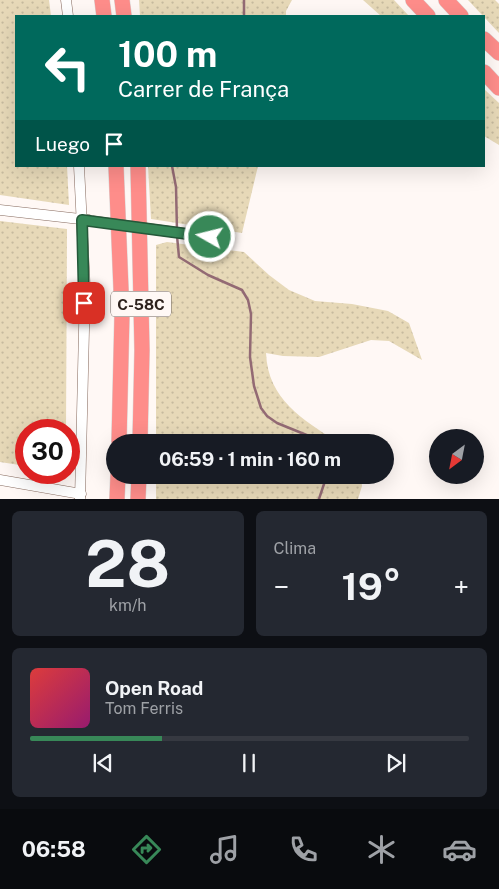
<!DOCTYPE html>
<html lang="es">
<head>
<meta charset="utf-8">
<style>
  body { margin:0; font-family:"Public Sans",sans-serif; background:#242831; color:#f1f3f6; height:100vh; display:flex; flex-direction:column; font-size:19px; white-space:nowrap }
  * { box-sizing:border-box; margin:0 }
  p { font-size:16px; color:#9ea1a6 }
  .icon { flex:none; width:28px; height:28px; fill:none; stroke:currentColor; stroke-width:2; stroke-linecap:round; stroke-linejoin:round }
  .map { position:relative; height:499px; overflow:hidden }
  .panel { display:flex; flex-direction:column; gap:12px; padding:12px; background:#0d0f14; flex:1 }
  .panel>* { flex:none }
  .guide { position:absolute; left:15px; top:15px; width:470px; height:152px; border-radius:0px; box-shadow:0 5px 20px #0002; background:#00695c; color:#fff; overflow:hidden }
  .needle { width:32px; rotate:212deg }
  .controls { position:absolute; left:429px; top:429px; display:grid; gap:10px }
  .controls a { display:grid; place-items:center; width:55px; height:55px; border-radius:50%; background:#171b24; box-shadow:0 5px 20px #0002; font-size:25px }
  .speed { position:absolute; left:15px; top:419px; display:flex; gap:10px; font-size:25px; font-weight:700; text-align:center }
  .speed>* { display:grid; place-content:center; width:65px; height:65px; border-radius:50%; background:#171b24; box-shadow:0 5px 20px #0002; line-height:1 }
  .speed .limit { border:8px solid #d22; background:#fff; color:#111 }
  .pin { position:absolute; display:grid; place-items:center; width:42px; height:42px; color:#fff; margin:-21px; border-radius:10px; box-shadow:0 2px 8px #0006 }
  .me { position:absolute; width:55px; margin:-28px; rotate:278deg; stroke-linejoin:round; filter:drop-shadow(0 0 4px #0008) }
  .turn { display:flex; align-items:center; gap:18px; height:105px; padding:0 20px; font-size:22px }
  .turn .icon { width:65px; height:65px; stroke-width:2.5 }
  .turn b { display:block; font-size:35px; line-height:42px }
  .then { display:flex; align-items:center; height:48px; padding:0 20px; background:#0003; gap:10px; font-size:19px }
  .big { font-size:38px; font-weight:700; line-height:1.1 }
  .panel .tile { flex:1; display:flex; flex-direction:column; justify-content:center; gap:8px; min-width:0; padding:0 18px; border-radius:8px; background:#242831 }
  .panel .dial { align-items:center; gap:0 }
  .dial b { font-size:65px; line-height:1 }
  .song { display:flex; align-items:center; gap:15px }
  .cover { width:60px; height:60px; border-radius:8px; background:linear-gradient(135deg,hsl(0 70% 55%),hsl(320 70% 35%)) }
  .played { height:5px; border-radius:2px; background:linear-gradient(90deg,#388858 30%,#363941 30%) }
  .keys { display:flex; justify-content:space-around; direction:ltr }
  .heat { display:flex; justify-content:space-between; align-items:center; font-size:28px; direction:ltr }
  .panel .tiles { flex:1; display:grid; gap:12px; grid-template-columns:1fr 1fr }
  .tile:last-child { grid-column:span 2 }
  .trip { position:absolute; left:106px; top:434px; width:288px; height:50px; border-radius:25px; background:#171b24; box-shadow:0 5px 20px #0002; font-weight:700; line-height:50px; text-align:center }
  .dock { display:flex; height:80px; justify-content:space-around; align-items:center; background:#090b0e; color:#9ea1a6 }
  .dock .icon { width:35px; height:35px }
  .dock .selected { color:#388858 }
  .dock b { font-size:22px; color:#f1f3f6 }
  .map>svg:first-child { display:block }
  .grass { fill:url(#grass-dots) }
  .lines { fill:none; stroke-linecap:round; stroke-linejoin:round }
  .stream { stroke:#936a74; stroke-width:2.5 }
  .minor-casing { stroke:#866a5e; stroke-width:11 }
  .highway-casing { stroke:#d9d7d6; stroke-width:16 }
  .minor { stroke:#fff; stroke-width:10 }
  .highway { stroke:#fe8d8a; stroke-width:15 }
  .minor-bridge-casing { stroke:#866a5e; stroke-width:11; stroke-linecap:butt }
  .minor-bridge { stroke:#fff; stroke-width:10 }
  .route-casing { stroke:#245839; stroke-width:12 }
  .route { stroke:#388858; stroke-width:9 }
  .labels { text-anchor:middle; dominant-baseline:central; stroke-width:4.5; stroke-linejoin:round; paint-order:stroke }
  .shield { fill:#fff8f5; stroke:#6c625d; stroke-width:1 }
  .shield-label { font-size:15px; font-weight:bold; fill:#2d211c }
</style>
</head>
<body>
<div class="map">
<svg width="499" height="499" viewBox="0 0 499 499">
  <defs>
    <pattern id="grass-dots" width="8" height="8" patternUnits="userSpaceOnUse" patternTransform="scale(1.25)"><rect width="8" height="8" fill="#e7d9b8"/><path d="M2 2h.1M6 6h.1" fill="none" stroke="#c6ba9e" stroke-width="1.8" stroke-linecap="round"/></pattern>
  </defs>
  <rect width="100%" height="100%" fill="#fff8f5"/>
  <g class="grass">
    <path d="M0,0H49L51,16H16V166H67L69,205L0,195Z"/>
    <path d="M139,0H292L286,11V16H140Z"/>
    <path d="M363,0H394L409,16H381Z"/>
    <path d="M468,0H495L499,4V33Z"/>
    <path d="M484,89L499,103V145L484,136Z"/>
    <path d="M148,166H258L242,233L151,219Z"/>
    <path d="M0,221L67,229L66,430H26V466L0,462Z"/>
    <path d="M167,242L244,252L269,275L289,290L315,301L352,304L388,311L409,323L422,360L389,341L371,340L319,357L283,356L266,353C268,400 303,419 337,442H156V245Z"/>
    <path d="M156,475H361L362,486L358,499H156Z"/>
  </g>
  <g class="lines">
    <g class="stream">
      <path d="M244,16V0"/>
      <path d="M172,166L176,187L177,231"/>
      <path d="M177,236L179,257L208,275L242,290L248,300L251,314L250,357L254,386L261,408L267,416L277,423L309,436L318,442"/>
      <path d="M319,499L327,475"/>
    </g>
    <defs>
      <g id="minor">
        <path d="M66,0L68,16"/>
        <path d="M79,166L85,287L80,499"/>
        <path d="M0,210L89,220"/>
        <path d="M0,480L81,494"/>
      </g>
      <g id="highway">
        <path d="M102,0L104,16"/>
        <path d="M122,0L124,16"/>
        <path d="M413,0L428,16"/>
        <path d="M446,0L461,16"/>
        <path d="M484,39L499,53"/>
        <path d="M484,72L499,88"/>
        <path d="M116,166L122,314L119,442"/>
        <path d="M138,166L142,350L140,442"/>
        <path d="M117,499L118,475"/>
        <path d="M138,499L139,475"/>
      </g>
    </defs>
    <use href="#minor" class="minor-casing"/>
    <use href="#highway" class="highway-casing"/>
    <use href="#minor" class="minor"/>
    <use href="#highway" class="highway"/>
    <defs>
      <path id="minor-bridge" d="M92,221L210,237"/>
    </defs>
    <use href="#minor-bridge" class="minor-bridge-casing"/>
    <use href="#minor-bridge" class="minor-bridge"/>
  </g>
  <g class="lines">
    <defs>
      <path id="route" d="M84,303L82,220L210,237"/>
    </defs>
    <use href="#route" class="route-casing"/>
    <use href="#route" class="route"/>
  </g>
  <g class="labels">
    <rect class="shield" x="111" y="291.5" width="60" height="25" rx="4"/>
    <g class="shield-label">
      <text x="141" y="304">C-58C</text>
    </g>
  </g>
</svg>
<div class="controls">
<a><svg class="needle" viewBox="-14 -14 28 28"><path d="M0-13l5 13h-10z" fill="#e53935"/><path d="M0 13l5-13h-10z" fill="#9ea1a6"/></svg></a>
</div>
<div class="speed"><div class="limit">30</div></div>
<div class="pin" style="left:84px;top:303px;background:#d93025"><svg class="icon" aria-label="arrive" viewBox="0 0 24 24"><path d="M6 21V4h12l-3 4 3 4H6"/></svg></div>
<svg class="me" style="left:210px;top:237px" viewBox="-20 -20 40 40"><circle r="17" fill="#388858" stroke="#fff" stroke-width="3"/><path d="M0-11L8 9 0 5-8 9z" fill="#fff"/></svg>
<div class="trip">06:59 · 1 min · 160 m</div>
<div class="guide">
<div class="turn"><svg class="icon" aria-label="left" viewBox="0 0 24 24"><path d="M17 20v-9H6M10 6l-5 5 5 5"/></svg><div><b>100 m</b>Carrer de França</div></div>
<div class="then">Luego<svg class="icon" aria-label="arrive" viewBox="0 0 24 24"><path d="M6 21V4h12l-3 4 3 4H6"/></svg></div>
</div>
</div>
<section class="panel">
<div class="tiles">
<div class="tile dial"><b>28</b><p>km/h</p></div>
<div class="tile"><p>Clima</p>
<div class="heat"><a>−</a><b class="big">19°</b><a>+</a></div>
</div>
<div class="tile">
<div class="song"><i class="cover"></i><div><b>Open Road</b><p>Tom Ferris</p></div></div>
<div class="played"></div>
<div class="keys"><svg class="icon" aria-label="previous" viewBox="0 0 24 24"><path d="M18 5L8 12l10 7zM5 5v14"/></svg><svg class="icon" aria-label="pause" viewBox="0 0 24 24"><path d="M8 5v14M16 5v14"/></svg><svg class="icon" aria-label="next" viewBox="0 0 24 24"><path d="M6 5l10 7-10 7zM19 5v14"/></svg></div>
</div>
</div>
</section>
<nav class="dock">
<b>06:58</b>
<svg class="icon selected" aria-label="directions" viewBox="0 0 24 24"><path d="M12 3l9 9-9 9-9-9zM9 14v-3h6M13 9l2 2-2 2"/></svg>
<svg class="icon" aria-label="music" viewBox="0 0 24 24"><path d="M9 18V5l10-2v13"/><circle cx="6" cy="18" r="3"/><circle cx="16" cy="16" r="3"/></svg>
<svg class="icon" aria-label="phone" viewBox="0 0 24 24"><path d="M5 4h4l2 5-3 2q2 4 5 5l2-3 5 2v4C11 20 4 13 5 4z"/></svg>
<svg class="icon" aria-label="climate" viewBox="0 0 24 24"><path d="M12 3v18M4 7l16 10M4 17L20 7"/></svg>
<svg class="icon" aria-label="car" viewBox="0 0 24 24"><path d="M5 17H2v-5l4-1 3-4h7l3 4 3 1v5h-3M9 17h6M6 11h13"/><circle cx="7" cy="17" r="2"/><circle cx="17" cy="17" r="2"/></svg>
</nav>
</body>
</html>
